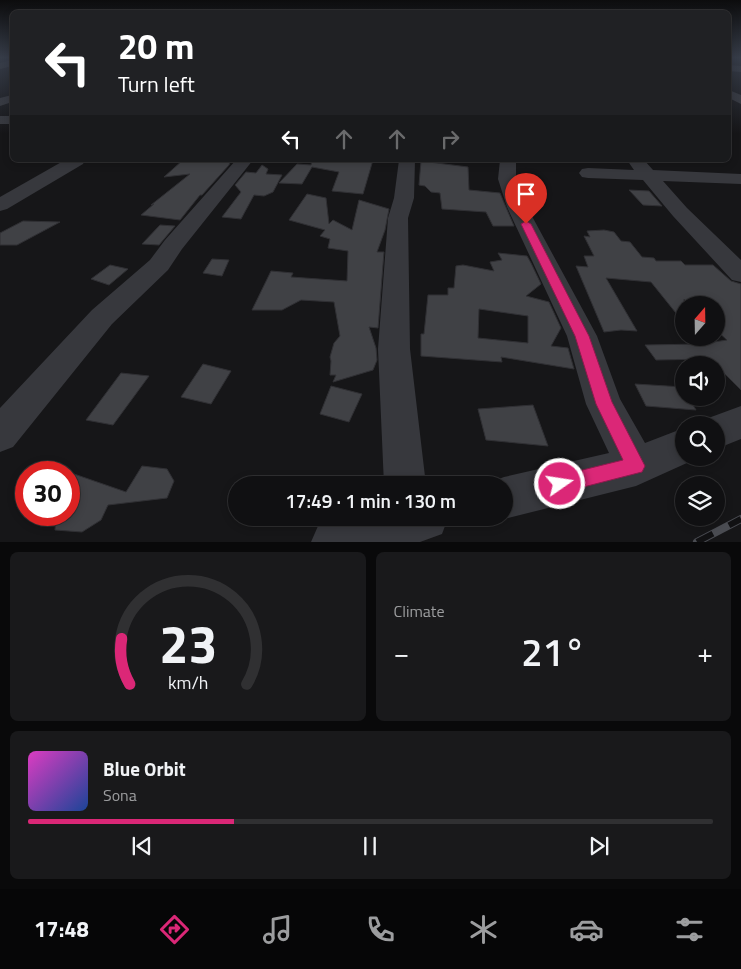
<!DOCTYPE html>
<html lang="en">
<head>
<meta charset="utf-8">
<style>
  body { margin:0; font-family:"Titillium Web",sans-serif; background:#19191b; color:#f1f3f6; height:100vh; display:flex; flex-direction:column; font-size:19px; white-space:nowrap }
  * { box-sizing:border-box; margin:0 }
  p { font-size:16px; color:#9c9d9f }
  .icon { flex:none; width:28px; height:28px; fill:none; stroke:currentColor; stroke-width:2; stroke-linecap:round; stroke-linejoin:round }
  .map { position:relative; height:542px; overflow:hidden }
  .details { display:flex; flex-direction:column; gap:10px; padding:10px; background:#09090a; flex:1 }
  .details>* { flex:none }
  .top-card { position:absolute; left:10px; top:10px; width:721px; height:152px; border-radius:8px; box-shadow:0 2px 8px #0003,0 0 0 1px #303032; background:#202124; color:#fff; overflow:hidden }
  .needle { width:32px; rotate:20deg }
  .fabs { position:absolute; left:675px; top:296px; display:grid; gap:10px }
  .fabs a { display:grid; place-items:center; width:50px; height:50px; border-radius:50%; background:#101012; box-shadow:0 2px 8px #0003,0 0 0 1px #303032; font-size:25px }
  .speed { position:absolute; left:15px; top:461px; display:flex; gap:10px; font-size:25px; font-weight:700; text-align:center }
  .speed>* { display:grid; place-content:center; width:65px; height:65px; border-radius:50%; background:#101012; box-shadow:0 2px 8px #0003,0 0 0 1px #303032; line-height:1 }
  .speed .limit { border:8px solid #d22; background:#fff; color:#111 }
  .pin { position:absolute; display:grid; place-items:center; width:42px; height:42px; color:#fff; margin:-51px -21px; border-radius:50% 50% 50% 0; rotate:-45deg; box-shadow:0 0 5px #0007 }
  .pin .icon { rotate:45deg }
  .me { position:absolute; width:55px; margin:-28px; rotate:77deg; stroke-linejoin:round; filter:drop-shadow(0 0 4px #0008) }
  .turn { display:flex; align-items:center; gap:18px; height:105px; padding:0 25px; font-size:22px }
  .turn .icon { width:65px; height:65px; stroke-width:2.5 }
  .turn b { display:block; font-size:35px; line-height:42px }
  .lanes { display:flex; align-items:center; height:48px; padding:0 25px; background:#0003; justify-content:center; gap:25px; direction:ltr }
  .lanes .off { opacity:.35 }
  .big { font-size:38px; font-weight:600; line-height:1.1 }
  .details .tile { flex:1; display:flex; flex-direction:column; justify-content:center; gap:8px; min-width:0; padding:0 18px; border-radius:8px; background:#19191b }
  .details .dial { align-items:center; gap:0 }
  .dial svg { height:130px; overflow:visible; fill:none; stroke:#303032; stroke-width:7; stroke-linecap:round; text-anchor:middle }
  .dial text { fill:#f1f3f6; stroke:none }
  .song { display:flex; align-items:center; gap:15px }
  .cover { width:60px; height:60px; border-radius:8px; background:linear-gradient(135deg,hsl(310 70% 55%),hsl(220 70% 35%)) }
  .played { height:5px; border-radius:2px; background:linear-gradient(90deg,#db2777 30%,#303032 30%) }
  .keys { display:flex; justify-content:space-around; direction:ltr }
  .heat { display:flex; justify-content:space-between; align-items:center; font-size:28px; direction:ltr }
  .details .tiles { flex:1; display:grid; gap:10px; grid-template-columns:1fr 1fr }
  .tile:last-child { grid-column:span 2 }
  .trip { position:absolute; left:228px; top:476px; width:285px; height:50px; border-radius:25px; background:#101012; box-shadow:0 2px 8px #0003,0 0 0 1px #303032; font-weight:600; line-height:50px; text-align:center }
  .tab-bar { display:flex; height:80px; justify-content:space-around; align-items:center; background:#060607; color:#9c9d9f }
  .tab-bar .icon { width:35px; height:35px }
  .tab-bar .selected { color:#db2777 }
  .tab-bar b { font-size:22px; color:#f1f3f6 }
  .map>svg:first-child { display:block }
  .building { fill:#404145; stroke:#303034; fill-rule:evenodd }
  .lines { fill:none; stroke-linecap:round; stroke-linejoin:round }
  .minor { fill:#37383d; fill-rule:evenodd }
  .rail-casing { stroke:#4a4c52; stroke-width:8 }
  .rail { stroke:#111113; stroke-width:6; stroke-dasharray:18; stroke-linecap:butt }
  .route { fill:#db2777; stroke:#8e194d }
</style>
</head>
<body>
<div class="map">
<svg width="741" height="542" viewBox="0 0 741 542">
  <rect width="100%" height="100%" fill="#161618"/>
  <g class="building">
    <path d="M183,160H231L229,165L202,195H200L180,220L141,215L154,204L151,205L190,174L164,177Z"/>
    <path d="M312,160H373L363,194L332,191L339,172L312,167L302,184L279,183L297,164L311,165Z"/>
    <path d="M421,161L468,167L469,190L500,193L514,226H493L486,212L442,209L440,193L431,192L425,186L419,185Z"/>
    <path d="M262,165L268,169L266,174L282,175L273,192L264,196L254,195L241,219L222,217L241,192L235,185L246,172L256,173Z"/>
    <path d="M629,190L649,191L662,206L643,205Z"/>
    <path d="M307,194L326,198L329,224L333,220L352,230L359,200L389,209L385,230L377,252H384L378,328L369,327L376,348L377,360L373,370L333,382L336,375H330L331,361L330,357L334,343L340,336L334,302L301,300L282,310H252L271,271L293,273L291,277L347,281L348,251L328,248L330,239L320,236L325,230L289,220Z"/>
    <path d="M23,221L60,222L17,245H0V233Z"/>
    <path d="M160,225L175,226L159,245L142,244Z"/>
    <path d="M604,230L614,232L621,241L630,242L642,257L654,258L656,261H681L685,265H713L731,281L741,284V390L710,359L656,360L645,345L701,344L727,340L716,330V305H690L684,299V323L651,282L606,278L637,331L621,330L604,332L576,266L588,267L584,256H594L584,236L590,237L587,231Z"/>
    <path d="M498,253L527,256L531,263L541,284L526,296L549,302L561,328L551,346L568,348L574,369L501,357L502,362L421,356V334H424L428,295H448V288H454L456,266L463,265L494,271L490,262L502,260ZM479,309L528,316V343L478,338Z"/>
    <path d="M212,259L229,260L222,276L203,273Z"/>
    <path d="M110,265L128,269L109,285L91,279Z"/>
    <path d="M203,364L231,371L211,404L181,397Z"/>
    <path d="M121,373L149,376L113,425L86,420Z"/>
    <path d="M635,384L683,387L684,398H689L696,410L646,406Z"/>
    <path d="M331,386L362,394L349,422L320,414Z"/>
    <path d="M533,405L548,446L486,440L478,409Z"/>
    <path d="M142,466L167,469L174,481L167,498L108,505L101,520L82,532L55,530L56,515H69V481L74,474L126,492Z"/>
  </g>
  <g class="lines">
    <g class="minor">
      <path d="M12,60V66L0,69V63Z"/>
      <path d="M729,65L741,66V72L729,71Z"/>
      <path d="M729,90L741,95V104L729,98Z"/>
      <path d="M12,95V102L0,106V98Z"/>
      <rect x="0" y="116" width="12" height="8"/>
      <path d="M65,160H85L83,164L7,209L0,211V197Z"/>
      <path d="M236,160H253L182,249L168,270L112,324L13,447L0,452V408L92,310L150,260L165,240Z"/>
      <path d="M399,160H415L414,198L408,218L410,349L426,485H384L378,349L388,218L394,198Z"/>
      <path d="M500,160H516V179L527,207L597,336L620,399L645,443L684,428V458H698L636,486L504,519L500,518H504V485H488L489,483L504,477L609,453L586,404L567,336L507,207L498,179Z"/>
      <path d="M627,160H644L653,170L741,174V184L663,181L687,208L741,260V282L732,280L673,216L643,180L588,178L582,177L579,173L582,169L588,168L634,170Z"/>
      <path d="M741,406V439L716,449V425H700L703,420Z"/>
      <path d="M340,518H448L442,534L420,542H311L318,526Z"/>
    </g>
    <defs>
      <path id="rail" d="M697,542L741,519"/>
    </defs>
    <use href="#rail" class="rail-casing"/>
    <use href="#rail" class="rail"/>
  </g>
  <linearGradient id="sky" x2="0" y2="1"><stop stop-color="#0c0c0d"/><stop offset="0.43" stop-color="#363c48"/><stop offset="1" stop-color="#363c48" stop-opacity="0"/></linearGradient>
  <rect width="741" height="134" fill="url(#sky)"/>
  <path class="route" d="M526,221L531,224L589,336L612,402L645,466L642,472L560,493L554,491L551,484L554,477L623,460L596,404L575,336L521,224Z"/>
</svg>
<div class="fabs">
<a><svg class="needle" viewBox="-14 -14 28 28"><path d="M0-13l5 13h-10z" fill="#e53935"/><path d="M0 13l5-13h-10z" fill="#9c9d9f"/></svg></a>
<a><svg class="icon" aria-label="sound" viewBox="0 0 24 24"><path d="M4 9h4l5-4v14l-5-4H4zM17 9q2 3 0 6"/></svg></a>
<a><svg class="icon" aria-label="search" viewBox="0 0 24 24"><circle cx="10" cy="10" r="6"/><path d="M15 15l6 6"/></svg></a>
<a><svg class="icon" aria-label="layers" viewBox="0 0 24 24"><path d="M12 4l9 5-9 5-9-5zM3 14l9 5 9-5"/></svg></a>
</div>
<div class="speed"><div class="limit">30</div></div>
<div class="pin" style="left:526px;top:224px;background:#d93025"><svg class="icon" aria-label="arrive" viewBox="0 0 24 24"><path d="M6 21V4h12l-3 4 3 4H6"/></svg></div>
<svg class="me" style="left:560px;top:484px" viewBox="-20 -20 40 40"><circle r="17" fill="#db2777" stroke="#fff" stroke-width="3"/><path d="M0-11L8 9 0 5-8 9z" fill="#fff"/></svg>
<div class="trip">17:49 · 1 min · 130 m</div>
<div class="top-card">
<div class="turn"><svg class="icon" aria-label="left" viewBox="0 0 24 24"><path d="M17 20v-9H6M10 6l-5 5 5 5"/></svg><div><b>20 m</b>Turn left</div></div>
<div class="lanes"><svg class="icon" aria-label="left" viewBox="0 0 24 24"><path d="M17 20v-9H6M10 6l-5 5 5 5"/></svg><svg class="icon off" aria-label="ahead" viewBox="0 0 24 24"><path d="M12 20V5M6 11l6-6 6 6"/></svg><svg class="icon off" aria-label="ahead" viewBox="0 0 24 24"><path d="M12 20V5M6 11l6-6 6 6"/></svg><svg class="icon off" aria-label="right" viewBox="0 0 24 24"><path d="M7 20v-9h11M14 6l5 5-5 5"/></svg></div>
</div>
</div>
<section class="details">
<div class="tiles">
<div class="tile dial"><svg viewBox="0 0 100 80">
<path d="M14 69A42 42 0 1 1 86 69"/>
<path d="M14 69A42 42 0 0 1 9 41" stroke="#db2777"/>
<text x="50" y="56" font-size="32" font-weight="700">23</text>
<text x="50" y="72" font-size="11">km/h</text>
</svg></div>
<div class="tile"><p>Climate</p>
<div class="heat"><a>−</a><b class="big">21°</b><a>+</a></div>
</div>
<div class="tile">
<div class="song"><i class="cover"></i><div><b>Blue Orbit</b><p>Sona</p></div></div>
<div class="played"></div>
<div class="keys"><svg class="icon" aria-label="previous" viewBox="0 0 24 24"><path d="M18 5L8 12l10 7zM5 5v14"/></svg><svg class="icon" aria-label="pause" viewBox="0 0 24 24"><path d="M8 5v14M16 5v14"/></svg><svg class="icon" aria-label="next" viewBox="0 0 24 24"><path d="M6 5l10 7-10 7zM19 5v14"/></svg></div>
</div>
</div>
</section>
<nav class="tab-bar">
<b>17:48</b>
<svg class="icon selected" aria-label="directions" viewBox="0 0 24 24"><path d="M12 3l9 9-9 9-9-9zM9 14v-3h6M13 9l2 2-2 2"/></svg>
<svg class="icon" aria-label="music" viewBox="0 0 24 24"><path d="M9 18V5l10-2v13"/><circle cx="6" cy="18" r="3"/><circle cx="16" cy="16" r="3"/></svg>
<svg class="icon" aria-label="phone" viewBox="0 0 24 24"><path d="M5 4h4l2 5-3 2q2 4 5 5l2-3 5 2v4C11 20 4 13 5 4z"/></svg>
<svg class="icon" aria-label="climate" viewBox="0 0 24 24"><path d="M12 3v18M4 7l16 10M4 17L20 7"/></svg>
<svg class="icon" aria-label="car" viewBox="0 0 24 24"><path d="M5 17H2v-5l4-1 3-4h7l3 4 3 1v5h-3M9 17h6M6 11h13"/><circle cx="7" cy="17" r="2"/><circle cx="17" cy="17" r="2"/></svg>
<svg class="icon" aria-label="filters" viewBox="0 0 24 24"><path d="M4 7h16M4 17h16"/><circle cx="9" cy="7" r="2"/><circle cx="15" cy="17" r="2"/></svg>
</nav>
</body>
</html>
